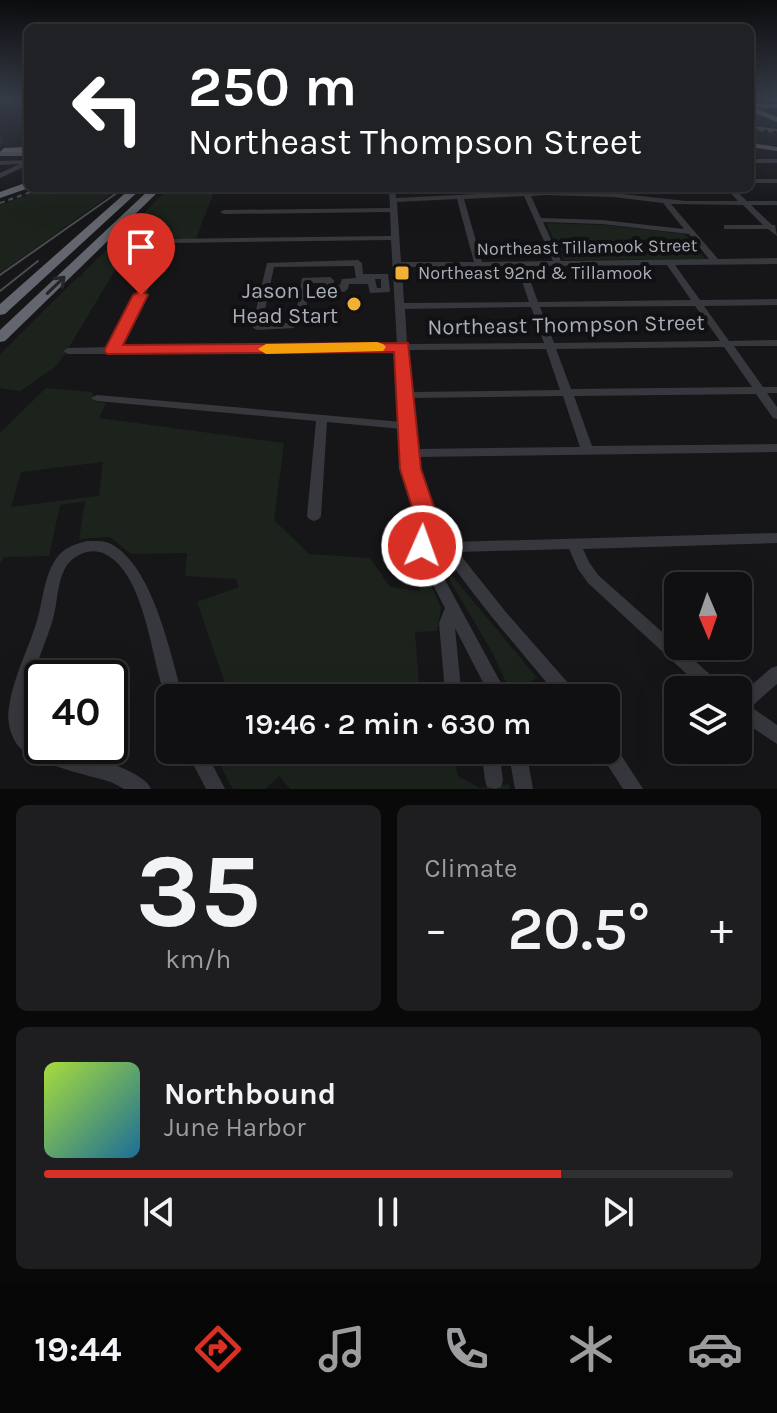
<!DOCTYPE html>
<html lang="en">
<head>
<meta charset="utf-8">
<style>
  body { margin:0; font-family:Karla,sans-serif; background:#1e1e20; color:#f1f3f6; height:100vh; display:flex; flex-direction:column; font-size:30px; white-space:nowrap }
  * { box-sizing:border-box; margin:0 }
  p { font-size:26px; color:#9c9d9f }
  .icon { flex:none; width:44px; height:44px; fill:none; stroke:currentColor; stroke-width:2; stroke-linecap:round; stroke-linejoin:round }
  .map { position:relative; height:789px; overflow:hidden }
  .drawer { display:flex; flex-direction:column; gap:16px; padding:16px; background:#09090a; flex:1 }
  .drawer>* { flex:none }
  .guide { position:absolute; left:24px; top:24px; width:730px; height:168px; border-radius:12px; box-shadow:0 8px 32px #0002,0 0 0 2px #303032; background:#202124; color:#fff; overflow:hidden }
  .needle { width:52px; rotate:178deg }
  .controls { position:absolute; left:664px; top:572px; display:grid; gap:16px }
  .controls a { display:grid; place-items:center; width:88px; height:88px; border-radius:12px; background:#101012; box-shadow:0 8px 32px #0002,0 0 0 2px #303032; font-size:40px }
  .speed { position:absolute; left:24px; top:660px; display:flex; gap:16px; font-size:40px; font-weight:700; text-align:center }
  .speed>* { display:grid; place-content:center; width:104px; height:104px; border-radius:50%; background:#101012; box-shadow:0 8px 32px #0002,0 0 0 2px #303032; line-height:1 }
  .speed .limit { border:4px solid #111; border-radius:12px; background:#fff; color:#111 }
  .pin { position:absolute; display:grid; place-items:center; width:68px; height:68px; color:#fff; margin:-82px -34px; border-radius:50% 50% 50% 0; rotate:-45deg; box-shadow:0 0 8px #0007 }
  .pin .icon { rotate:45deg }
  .me { position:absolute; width:88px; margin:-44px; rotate:2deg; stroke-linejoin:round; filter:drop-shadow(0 0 6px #0008) }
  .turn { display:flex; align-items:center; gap:28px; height:168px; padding:0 32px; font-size:36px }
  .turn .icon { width:104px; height:104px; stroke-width:2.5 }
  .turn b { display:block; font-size:56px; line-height:68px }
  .big { font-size:60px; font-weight:600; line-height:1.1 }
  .drawer .widget { flex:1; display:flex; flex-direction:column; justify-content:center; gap:12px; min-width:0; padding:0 28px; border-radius:12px; background:#1e1e20 }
  .drawer .dial { align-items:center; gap:0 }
  .dial b { font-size:104px; line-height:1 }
  .song { display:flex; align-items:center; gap:24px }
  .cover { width:96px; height:96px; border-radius:12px; background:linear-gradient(135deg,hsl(80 70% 55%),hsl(200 70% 35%)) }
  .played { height:8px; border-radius:4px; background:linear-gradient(90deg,#d93025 75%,#303032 75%) }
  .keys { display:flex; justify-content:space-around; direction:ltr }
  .heat { display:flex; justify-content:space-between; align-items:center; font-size:44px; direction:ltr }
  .drawer .tiles { flex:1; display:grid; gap:16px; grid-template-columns:1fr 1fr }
  .widget:last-child { grid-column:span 2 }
  .trip { position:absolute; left:156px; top:684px; width:464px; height:80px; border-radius:12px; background:#101012; box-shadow:0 8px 32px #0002,0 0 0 2px #303032; font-weight:600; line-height:80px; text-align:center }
  .dock { display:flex; height:128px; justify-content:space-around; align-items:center; background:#060607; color:#9c9d9f }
  .dock .icon { width:56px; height:56px }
  .dock .current { color:#d93025 }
  .dock b { font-size:36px; color:#f1f3f6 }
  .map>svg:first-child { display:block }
  .green { fill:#1c231d; fill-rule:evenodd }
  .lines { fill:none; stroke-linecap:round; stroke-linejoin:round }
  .minor { fill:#37383d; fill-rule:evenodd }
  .major { fill:#53555c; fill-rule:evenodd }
  .highway { fill:#63666e; fill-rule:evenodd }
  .tram { stroke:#4a4c52; stroke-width:2 }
  .rail { stroke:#4a4c52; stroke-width:2; stroke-dasharray:5 4; stroke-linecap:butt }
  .shaded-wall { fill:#212124 }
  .oneway { stroke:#26262a }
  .route { fill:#d93025; stroke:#8d1f18; stroke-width:2 }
  .slow { fill:#f59e0b }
  .poi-dot { fill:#f2b134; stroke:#111113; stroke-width:3 }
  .labels { text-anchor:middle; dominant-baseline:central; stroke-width:8; stroke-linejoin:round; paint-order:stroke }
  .far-street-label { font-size:18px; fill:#a8adb8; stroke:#111113 }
  .far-poi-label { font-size:18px; fill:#a8adb8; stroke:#111113; text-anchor:start }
  .poi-label { font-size:22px; fill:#a8adb8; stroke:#111113; text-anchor:end }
  .street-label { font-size:22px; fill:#a8adb8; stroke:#111113 }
</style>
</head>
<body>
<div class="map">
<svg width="777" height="789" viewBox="0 0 777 789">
  <rect width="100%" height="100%" fill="#161618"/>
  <g class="green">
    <path d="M45,188H120L0,273V205Z"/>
    <path d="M169,188H230L214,192L195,241L166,237L159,242L162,247L121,260L65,354L55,367L20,391L0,388V354L78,277L83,276L81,275Z"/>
    <path d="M546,223L605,225L684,234L705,259L564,260Z"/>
    <path d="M46,388L92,392L97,402L106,403L99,418L284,443L274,520L309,554L370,558L390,587L420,591L419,580H429L441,608L437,631L415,632L420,698H225L229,695L197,602L239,587L236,579L185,576L187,553L131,554L110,537L79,539L85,501L60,505L49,556L4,557L0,564V433ZM103,462L99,496L11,507L21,472Z"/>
    <path d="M438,560H439L537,678L511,693L492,652Z"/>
    <path d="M212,750H451L458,776L480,788L509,784L510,789H290L279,776L265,789H233Z"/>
  </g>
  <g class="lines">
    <g class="minor">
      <rect x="750" y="159" width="27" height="4"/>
      <path d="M28,160V165L0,178V173L20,164L0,165V161Z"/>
      <rect x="750" y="179" width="27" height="4"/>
      <path d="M240,188H285L282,190L243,191L241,190Z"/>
      <path d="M389,188H395L396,198L522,192L521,188H527L529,192L613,193L686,201H738L726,188H733L747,201H777V205H751L772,225H775L777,236L768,229H724V225H763L743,205L671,204L718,259L777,258V264L675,265L700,300L777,299V305L704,306L729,341L777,340V346H734L763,387H777V393H767L777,407V419L773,418L756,394L574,396L592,446L777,444V452L416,457C421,488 434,515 451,542L777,533V543L583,549L589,562L598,575L722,685L724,690H704L588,583L578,569L569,549L458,552L505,611L576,692L579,698H559C513,641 464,588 426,525L425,529L431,554L509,698H491L455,628L461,689L467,698H447L445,692L439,623L445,608L417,554L411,529L420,511C408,484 404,458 402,429L327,422L321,516L319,519L314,521L309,519L307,516L316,421L97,401L91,398L97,395L402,422L398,350L113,354H68L63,351L68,348L110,347L151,267L155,264L159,267L120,347L397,344L391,240L171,243L167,241L171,239L391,236L390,212L224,214L220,212L224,210L390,208ZM546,195L613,197L663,203L684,229L602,220L541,218L531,196ZM524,196L553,261L482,262L464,199ZM457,199L474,262H401L397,202ZM543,222L602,224L689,234L709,259L561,261ZM667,265L691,300L538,302L525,266ZM517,266L529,302L404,303L402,267ZM695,306L720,341L554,343L540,307ZM531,307L544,343L407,344L405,309ZM724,347L752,387L571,389L556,349ZM546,349L560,390L411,392L408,350ZM563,396L580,447L415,449L411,398Z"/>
      <path d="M358,260L362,263L363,274H388L390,290L389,292L370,293L368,284H349L348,289L344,292L327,288L326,283H309L306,310L298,314L294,328L257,330L252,327L267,263ZM354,266L356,278L342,279L340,285L334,284V280L330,277L302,278L297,308L289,312L287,323L262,324L274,267ZM375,279H381V288H377Z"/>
      <path d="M87,541C95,541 104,540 111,544C153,566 171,655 183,698H170V704H168C151,664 147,575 105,554C92,547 75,554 67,565C57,580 58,602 53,619C45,647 20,697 26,725C28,734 35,739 42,743V746H52C75,753 143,768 151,789H124L111,782C88,775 28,763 16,743C9,731 7,719 9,707C13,678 27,652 36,624C43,603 43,578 56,559C63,548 75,544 87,541Z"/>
      <path d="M777,666V684L751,707L777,725V744L738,718V697L771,668Z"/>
      <path d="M606,738L612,741L643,789H623L598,750H606Z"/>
      <path d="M186,750H205L225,789H206Z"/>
      <path d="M481,750H499L503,780L501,787L495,789L487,787L485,780Z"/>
      <path d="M508,750H526L533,789H515Z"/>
    </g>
    <g class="major">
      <rect x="750" y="104" width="27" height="4"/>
      <path d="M750,143L777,147V151L750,147Z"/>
      <rect x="0" y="152" width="28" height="4"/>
    </g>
    <g class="highway">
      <path d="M750,106L777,117V122L750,111Z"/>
      <path d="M28,147V153L0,152L4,148Z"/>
      <path d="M28,182L29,188L0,198V192Z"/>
      <path d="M131,188H142L5,314L0,315V304Z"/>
      <path d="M151,188H162L5,341L0,342V330Z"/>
    </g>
    <g class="tram">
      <path d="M750,127L777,130"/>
      <path d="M0,275L124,188"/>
      <path d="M0,291L38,261"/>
    </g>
    <g class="rail">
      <path d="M750,129L777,132"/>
      <path d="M0,203L42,188"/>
    </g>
  </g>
  <path class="shaded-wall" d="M1,135L4,143L0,146V136Z"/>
  <defs><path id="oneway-shaft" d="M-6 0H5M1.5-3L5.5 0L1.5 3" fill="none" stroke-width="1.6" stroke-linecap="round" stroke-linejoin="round" transform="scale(2)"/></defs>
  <use class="oneway" href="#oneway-shaft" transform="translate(56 285) rotate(-44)"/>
  <linearGradient id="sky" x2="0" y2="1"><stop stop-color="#0c0c0d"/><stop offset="0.47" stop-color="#363c48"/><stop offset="1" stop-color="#363c48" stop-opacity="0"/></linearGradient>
  <rect width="777" height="211" fill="url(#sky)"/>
  <path class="route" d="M141,291L148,295L123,345L408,343L421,469L436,513L429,529L433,546L430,552L422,555L413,552L407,529L414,513L400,469L394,352L107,354L104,351L133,295Z"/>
  <path class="slow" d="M377,342L383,344L386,347L383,351L266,354L258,349L266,344Z"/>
  <g class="poi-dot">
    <rect x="394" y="265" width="16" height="16" rx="4"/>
    <circle cx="354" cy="304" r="8"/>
  </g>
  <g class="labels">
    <g class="far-street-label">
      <text transform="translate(587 247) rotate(-1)">Northeast Tillamook Street</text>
    </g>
    <g class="far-poi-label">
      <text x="418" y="273">Northeast 92nd &amp; Tillamook</text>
    </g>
    <g class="poi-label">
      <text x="338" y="291">Jason Lee<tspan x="338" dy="25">Head Start</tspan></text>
    </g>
    <g class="street-label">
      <text transform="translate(566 325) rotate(-1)">Northeast Thompson Street</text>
    </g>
  </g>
</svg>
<div class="controls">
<a><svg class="needle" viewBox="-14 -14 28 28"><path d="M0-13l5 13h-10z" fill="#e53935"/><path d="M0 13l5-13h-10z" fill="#9c9d9f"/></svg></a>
<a><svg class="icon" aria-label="layers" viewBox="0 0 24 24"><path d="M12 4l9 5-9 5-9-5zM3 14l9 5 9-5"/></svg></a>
</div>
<div class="speed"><div class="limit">40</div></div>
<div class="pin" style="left:141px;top:295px;background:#d93025"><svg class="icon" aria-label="arrive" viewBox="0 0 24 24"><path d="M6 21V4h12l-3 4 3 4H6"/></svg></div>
<svg class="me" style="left:422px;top:546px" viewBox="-20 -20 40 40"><circle r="17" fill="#d93025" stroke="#fff" stroke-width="3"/><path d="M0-11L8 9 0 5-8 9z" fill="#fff"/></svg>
<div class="trip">19:46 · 2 min · 630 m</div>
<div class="guide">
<div class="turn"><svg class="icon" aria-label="left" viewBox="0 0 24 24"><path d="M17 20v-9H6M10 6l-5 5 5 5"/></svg><div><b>250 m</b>Northeast Thompson Street</div></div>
</div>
</div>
<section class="drawer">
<div class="tiles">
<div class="widget dial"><b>35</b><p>km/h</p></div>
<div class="widget"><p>Climate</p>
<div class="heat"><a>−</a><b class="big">20.5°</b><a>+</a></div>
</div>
<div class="widget">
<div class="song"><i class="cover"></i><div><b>Northbound</b><p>June Harbor</p></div></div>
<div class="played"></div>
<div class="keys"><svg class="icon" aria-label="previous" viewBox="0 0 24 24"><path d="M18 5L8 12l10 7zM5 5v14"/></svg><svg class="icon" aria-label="pause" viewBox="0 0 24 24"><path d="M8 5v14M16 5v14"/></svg><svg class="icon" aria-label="next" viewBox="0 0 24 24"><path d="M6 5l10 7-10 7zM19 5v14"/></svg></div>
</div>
</div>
</section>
<nav class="dock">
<b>19:44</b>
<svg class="icon current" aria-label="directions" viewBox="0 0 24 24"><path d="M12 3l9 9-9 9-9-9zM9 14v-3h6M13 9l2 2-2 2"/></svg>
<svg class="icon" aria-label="music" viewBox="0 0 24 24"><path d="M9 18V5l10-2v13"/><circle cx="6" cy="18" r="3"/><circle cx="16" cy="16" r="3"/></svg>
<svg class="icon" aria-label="phone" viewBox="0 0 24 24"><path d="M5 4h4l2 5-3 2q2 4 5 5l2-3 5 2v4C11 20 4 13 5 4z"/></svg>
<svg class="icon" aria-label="climate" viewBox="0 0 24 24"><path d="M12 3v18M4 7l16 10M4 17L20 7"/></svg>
<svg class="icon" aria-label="car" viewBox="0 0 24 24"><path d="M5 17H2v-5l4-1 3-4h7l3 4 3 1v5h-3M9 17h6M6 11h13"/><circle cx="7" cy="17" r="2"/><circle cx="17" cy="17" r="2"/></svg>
</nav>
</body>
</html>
